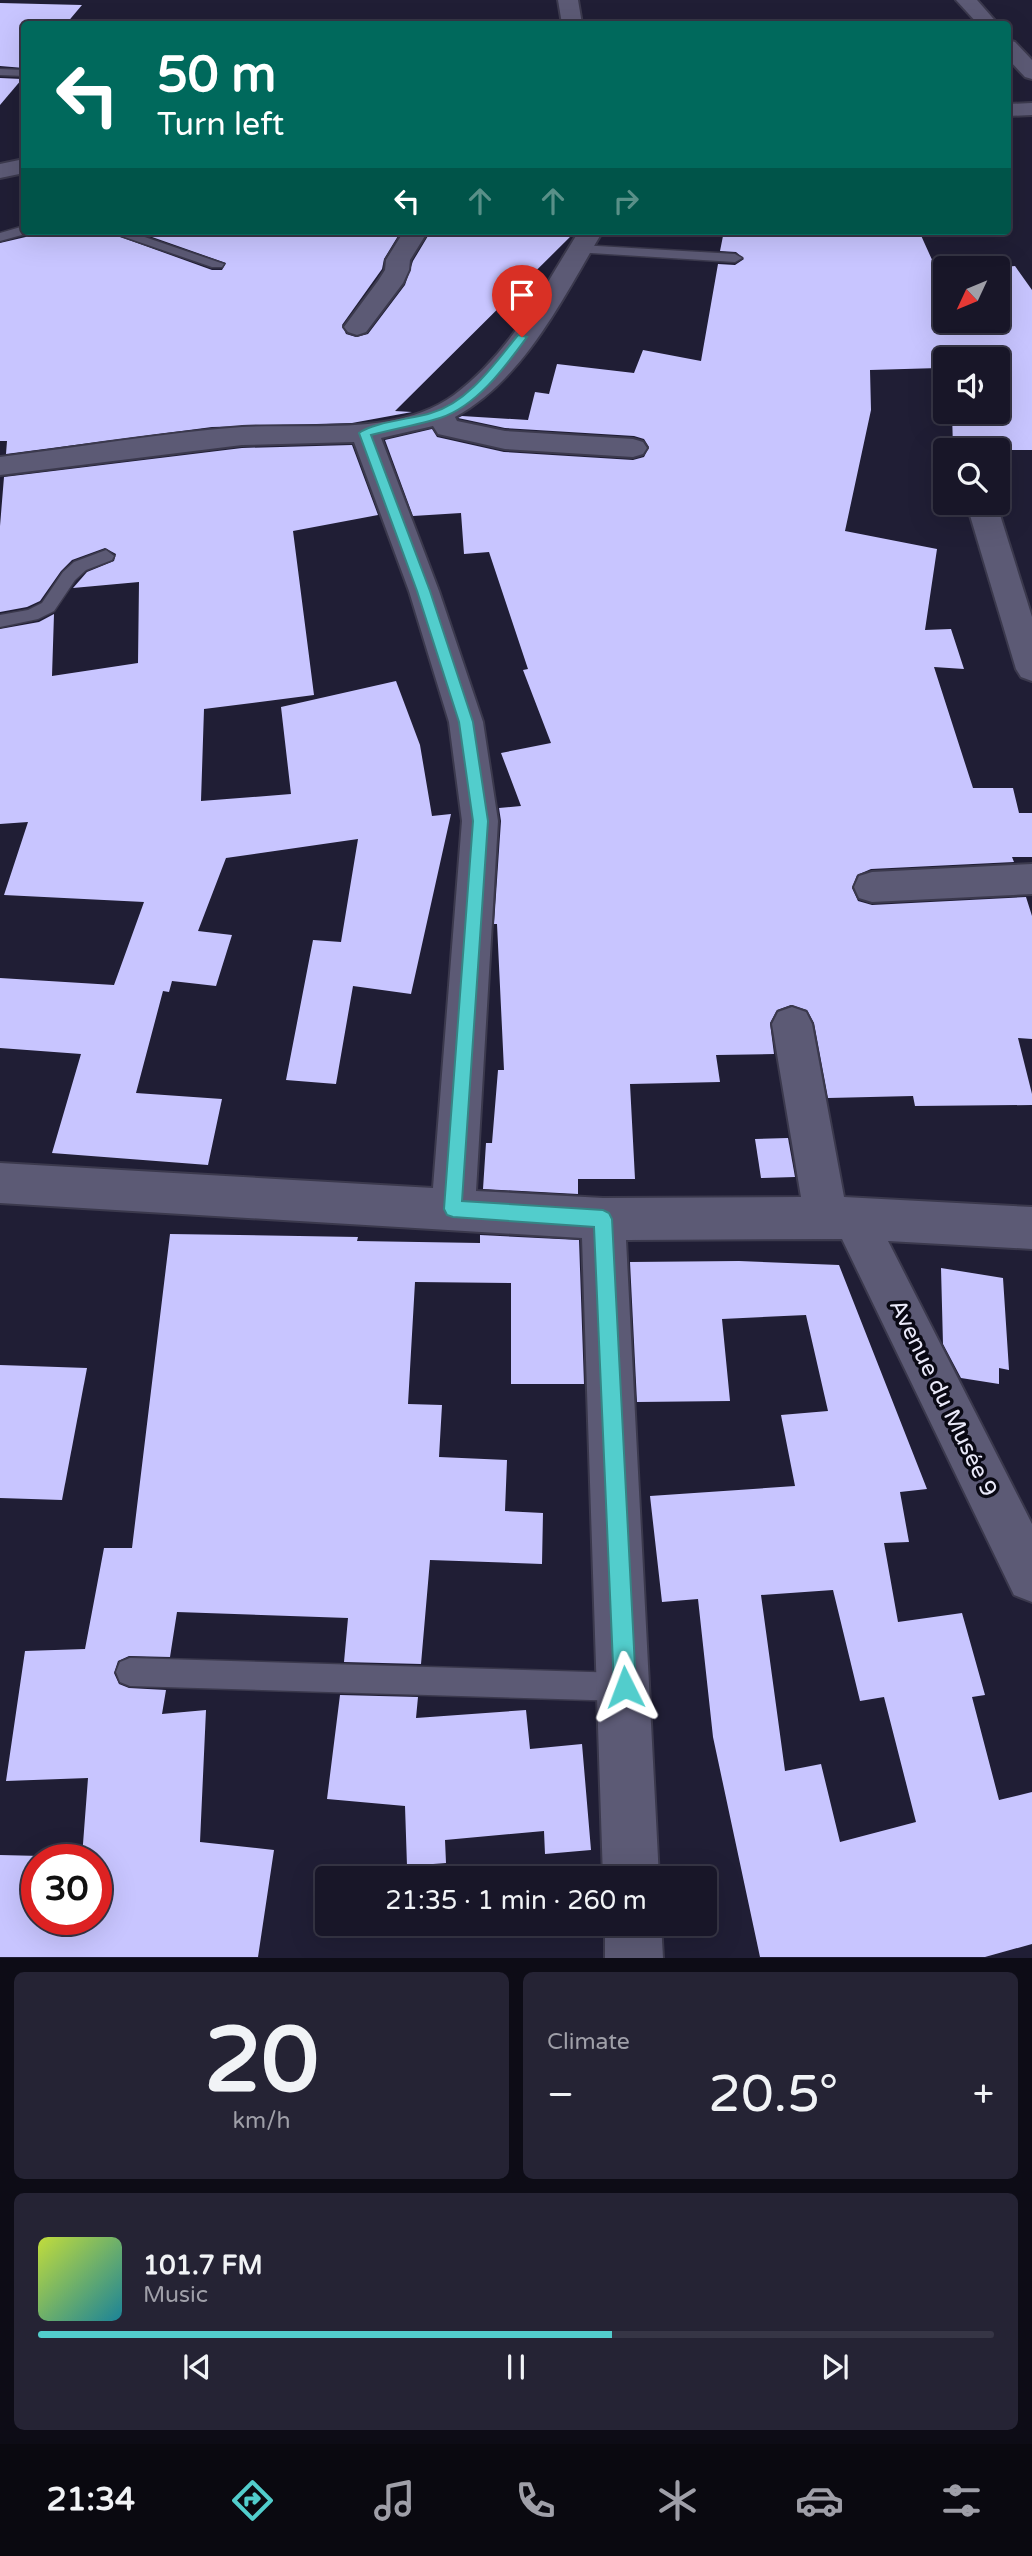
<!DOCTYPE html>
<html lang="en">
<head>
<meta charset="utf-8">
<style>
  body { margin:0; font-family:"Varela Round",sans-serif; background:#252334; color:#f1f3f6; height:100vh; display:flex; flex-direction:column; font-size:26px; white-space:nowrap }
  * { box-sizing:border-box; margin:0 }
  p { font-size:23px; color:#9f9fa8 }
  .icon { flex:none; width:38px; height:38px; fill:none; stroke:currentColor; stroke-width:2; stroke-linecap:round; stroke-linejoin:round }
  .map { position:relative; height:1958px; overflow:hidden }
  .details { display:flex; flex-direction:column; gap:14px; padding:14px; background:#0d0c16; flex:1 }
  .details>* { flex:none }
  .hud { position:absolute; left:21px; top:21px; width:990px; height:214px; border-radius:7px; box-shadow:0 7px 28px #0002,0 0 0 2px #363545; background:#00695c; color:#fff; overflow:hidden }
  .needle { width:46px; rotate:226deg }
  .tools { position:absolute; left:933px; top:256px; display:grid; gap:14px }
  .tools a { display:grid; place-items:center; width:77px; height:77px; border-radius:7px; background:#181628; box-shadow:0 7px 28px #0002,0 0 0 2px #363545; font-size:35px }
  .speed { position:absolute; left:21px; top:1844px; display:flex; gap:14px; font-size:35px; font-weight:700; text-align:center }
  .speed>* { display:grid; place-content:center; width:91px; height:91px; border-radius:50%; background:#181628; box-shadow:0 7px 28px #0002,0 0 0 2px #363545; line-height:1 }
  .speed .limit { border:10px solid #d22; background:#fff; color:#111 }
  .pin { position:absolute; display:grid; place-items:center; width:60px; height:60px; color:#fff; margin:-72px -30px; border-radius:50% 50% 50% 0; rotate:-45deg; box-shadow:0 0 7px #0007 }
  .pin .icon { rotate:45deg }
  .me { position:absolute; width:77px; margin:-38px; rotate:357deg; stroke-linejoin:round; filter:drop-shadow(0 0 5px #0008) }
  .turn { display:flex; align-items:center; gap:24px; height:147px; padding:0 21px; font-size:32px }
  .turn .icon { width:91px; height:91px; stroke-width:2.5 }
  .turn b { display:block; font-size:49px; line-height:60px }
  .lanes { display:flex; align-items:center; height:66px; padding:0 21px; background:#0003; justify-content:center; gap:35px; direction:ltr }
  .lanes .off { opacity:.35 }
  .big { font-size:52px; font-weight:600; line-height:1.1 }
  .details .card { flex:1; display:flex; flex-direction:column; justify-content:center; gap:10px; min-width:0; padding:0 24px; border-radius:10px; background:#252334 }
  .details .dial { align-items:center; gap:0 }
  .dial b { font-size:91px; line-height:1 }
  .song { display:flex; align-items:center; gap:21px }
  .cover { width:84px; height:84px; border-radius:10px; background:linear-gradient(135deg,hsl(70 70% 55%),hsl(190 70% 35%)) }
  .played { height:7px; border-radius:4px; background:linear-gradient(90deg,#52cdcc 60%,#363545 60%) }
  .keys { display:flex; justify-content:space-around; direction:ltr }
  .heat { display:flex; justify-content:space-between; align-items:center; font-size:38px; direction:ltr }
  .details .tiles { flex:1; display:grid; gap:14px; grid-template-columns:1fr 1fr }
  .card:last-child { grid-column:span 2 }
  .trip { position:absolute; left:315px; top:1866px; width:402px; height:70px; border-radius:7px; background:#181628; box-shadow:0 7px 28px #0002,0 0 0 2px #363545; font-weight:600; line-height:70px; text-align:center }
  .dock { display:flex; height:112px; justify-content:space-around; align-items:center; background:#0a0910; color:#9f9fa8 }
  .dock .icon { width:49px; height:49px }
  .dock .current { color:#52cdcc }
  .dock b { font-size:32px; color:#f1f3f6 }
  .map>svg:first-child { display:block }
  .building { fill:#c8c5ff; fill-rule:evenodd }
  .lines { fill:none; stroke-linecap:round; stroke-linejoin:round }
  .lane-casing { stroke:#3b394d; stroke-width:3 }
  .street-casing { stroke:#3b394d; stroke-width:4 }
  .lane { fill:#5c5a75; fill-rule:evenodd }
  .street { fill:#5c5a75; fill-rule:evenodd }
  .route { fill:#52cdcc; stroke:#358585; stroke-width:2 }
  .labels { text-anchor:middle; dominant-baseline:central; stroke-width:7; stroke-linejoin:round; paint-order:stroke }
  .near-street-label { font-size:23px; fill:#eae9f9; stroke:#0a0914 }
</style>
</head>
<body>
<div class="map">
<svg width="1032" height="1958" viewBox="0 0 1032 1958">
  <rect width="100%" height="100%" fill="#201e35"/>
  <g class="building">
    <path d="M0,3L82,5L66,24H24V68L0,66Z"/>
    <path d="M0,78L22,79L0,105Z"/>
    <path d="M32,231H104L212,270H222L226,263L135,231H401L384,259L382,269L342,325L346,334L356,337L368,334L405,285L413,261L431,231H576L395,411L412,412L352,423L212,427L6,454L7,441H0V243L30,236Z"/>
    <path d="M724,231H919L938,273H945V320H998V268H994L1015,266L1032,290V450H953L952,411H998V359H945V371H940L939,368L870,370L871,410L845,531L937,549L925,630L951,629L964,669L934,667L973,788H1013L1019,813H1032V857H1012L1014,862L871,869L857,875L852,888L858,901L872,905L1026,897L1032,916V1039L1018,1038L1032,1094V1105L915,1106L913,1096L828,1098L814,1023L807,1010L791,1005L777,1010L770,1023L774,1054L716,1055L720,1082L630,1084L635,1179H578V1194L483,1189L486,1143H492L498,1070H504L497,924H494L501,821L499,808L521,806L501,753L551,743L523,670L528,669L489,552L464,554L461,513L413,516L385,440L432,429L437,437L504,452L633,460L644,457L649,447L644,439L634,436L505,428L458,418L462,416L528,420L535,392L549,394L557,364L634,373L643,350L701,361L718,264L735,265L744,259L736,252L720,251Z"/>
    <path d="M352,445L378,515L293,531L314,695L204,709L201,801L291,794L281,707L396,681L420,745L432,816L451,814L411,994L353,986L336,1084L286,1080L313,940L341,942L358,839L226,858L198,931L232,935L216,986L172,981L169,992L163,991L136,1093L222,1099L208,1165L52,1153L81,1054L0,1048V978L114,985L144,902L4,895L28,822L0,824V629L39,622L54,614L52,676L138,663L139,582L73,588L87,572L114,561L116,554L105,548L72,560L61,571L40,601L27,607L0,612V526L4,477L242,448Z"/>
    <path d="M788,1138L795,1177L761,1178L755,1139Z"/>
    <path d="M170,1234L358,1237L357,1241L480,1243V1235L579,1240L584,1384H511V1283L415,1282L408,1404L442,1405L439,1457L507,1460L505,1511L543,1513L542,1564L430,1560L421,1664L344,1662L348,1618L177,1612L170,1657L129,1656L118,1661L114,1673L119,1684L129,1688L166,1690L162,1714L206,1710L200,1842L274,1850L258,1957H0V1855L82,1857L88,1778L6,1781L25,1651L85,1649L104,1548H132ZM37,1860H96V1920H37Z"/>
    <path d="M739,1261L839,1265L927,1489L900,1492L909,1542L884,1543L898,1622L962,1613L985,1695L972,1697L999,1800L1032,1792V1944L985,1957H760L713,1737L698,1599L662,1602L650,1496L795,1486L781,1415L828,1411L806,1315L722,1319L730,1401L637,1402L630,1262ZM833,1590L860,1701L884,1697L916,1822L840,1842L821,1764L785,1771L761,1595Z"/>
    <path d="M941,1268L1003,1278L1009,1370L999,1368V1384L961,1378L943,1344Z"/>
    <path d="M0,1365L87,1368L62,1500L0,1498Z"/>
    <path d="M340,1695L418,1697L416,1718L526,1710L530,1749L582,1744L591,1850L545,1854L544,1831L445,1840L446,1863L407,1866L405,1806L327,1799Z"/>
  </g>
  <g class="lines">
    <defs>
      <g id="lane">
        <path d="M0,69L24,70V76L0,75Z"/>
        <path d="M24,226V231H30L29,233L0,241V233Z"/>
        <path d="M107,231H127L224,264L222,267H212Z"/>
        <path d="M580,245L735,254L742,258L735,262L575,252L573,249Z"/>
        <path d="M106,550L114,556L112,560L86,570L75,580L54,611L38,619L0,627V615L28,610L42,603L63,572L74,562Z"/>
        <path d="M130,1658L623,1673L633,1677L637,1687L633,1697L623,1701L130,1686L120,1682L116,1672L120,1662Z"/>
      </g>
      <g id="street">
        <path d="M558,0H578L582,24H562Z"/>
        <path d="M956,0H977L998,24H978Z"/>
        <path d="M1008,40L1015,42L1032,60V79L1025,77L1008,59Z"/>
        <path d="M1032,103V115L1008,116V104Z"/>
        <path d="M24,159V173L0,178V164Z"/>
        <path d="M404,231H428L410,260L409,270L403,283L366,332L357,335L348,332L344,327L378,281L385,270L386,260Z"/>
        <path d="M579,231H603C563,297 525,379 455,417L457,421L505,431L633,439L643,442L647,448L643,454L633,457L505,449L438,434L433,426L381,438L439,591L483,722L498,821L476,1191L603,1198L801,1197L772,1024L778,1012L792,1007L806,1012L812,1024L844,1197L1032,1207V1249L888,1241L1032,1524V1602L1014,1595L842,1239L626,1240L659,1878H603L582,1238L0,1203V1163L433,1188L462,821L449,722L409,591L354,442L242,445L0,475V457C80,447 162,433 242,427C309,423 397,437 454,395C510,353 543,289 579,231Z"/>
        <path d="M966,502H996L1032,617V681L1021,677L1016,669Z"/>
        <path d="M1032,864V894L872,902L859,898L854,887L859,876L872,872Z"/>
        <path d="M605,1923H661L663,1958H605Z"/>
      </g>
    </defs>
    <use href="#lane" class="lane-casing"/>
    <use href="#street" class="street-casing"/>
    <use href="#lane" class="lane"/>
    <use href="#street" class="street"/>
  </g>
  <path class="route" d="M518,335L527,337C505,367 477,406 440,418C418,425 394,429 371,435L430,591L473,722L488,821L462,1201L603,1210L609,1213L612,1219L636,1687L633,1695L625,1698L618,1695L614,1687L594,1227L453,1217L447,1215L444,1209L473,821L459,722L417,591L359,433C373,422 412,419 431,413C468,403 495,363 518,335Z"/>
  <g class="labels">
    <g class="near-street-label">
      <text transform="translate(943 1398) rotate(64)">Avenue du Musée 9</text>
    </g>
  </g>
</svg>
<div class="tools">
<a><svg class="needle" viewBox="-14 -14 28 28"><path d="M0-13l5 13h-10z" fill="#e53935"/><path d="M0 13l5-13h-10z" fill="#9f9fa8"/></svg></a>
<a><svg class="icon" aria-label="sound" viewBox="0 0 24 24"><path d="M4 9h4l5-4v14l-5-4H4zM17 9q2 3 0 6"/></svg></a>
<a><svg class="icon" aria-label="search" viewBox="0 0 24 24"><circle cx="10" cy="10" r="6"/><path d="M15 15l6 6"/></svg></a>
</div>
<div class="speed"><div class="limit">30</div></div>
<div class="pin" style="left:522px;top:337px;background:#d93025"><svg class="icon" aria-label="arrive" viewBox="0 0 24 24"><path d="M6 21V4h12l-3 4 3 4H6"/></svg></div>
<svg class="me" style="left:625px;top:1687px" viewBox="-20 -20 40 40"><path d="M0-17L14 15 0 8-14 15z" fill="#52cdcc" stroke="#fff" stroke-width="4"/></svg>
<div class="trip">21:35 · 1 min · 260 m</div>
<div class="hud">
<div class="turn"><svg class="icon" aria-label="left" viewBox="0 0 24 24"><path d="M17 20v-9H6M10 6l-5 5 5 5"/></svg><div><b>50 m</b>Turn left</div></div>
<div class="lanes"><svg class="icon" aria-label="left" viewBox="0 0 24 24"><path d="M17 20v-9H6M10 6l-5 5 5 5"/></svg><svg class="icon off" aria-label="ahead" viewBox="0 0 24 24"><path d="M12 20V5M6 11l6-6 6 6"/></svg><svg class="icon off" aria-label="ahead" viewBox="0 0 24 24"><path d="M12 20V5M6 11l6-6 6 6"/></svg><svg class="icon off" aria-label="right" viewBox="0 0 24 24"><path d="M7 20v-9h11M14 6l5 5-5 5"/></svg></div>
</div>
</div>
<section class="details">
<div class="tiles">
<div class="card dial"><b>20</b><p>km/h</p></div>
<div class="card"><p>Climate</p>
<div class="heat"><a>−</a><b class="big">20.5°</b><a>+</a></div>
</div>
<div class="card">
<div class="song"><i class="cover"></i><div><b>101.7 FM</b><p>Music</p></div></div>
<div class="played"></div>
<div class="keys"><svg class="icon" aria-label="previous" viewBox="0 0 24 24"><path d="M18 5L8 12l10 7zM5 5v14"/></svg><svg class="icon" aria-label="pause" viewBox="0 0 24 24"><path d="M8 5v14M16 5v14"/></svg><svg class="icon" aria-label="next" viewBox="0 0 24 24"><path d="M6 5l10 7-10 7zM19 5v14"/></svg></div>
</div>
</div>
</section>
<nav class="dock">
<b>21:34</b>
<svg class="icon current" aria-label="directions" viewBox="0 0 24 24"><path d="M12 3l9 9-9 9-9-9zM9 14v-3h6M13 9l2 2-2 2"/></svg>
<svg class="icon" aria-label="music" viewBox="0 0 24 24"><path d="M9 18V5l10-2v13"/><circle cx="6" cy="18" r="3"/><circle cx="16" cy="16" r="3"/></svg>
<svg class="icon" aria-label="phone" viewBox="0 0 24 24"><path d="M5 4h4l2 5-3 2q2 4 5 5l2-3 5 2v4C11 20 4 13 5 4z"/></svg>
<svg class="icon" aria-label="climate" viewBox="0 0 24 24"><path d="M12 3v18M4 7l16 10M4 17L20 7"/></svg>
<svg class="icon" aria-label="car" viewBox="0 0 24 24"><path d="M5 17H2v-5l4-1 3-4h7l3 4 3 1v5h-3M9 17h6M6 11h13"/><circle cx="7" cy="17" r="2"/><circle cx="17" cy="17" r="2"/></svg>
<svg class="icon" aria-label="filters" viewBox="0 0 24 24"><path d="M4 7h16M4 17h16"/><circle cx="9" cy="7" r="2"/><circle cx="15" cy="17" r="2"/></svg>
</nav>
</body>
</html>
